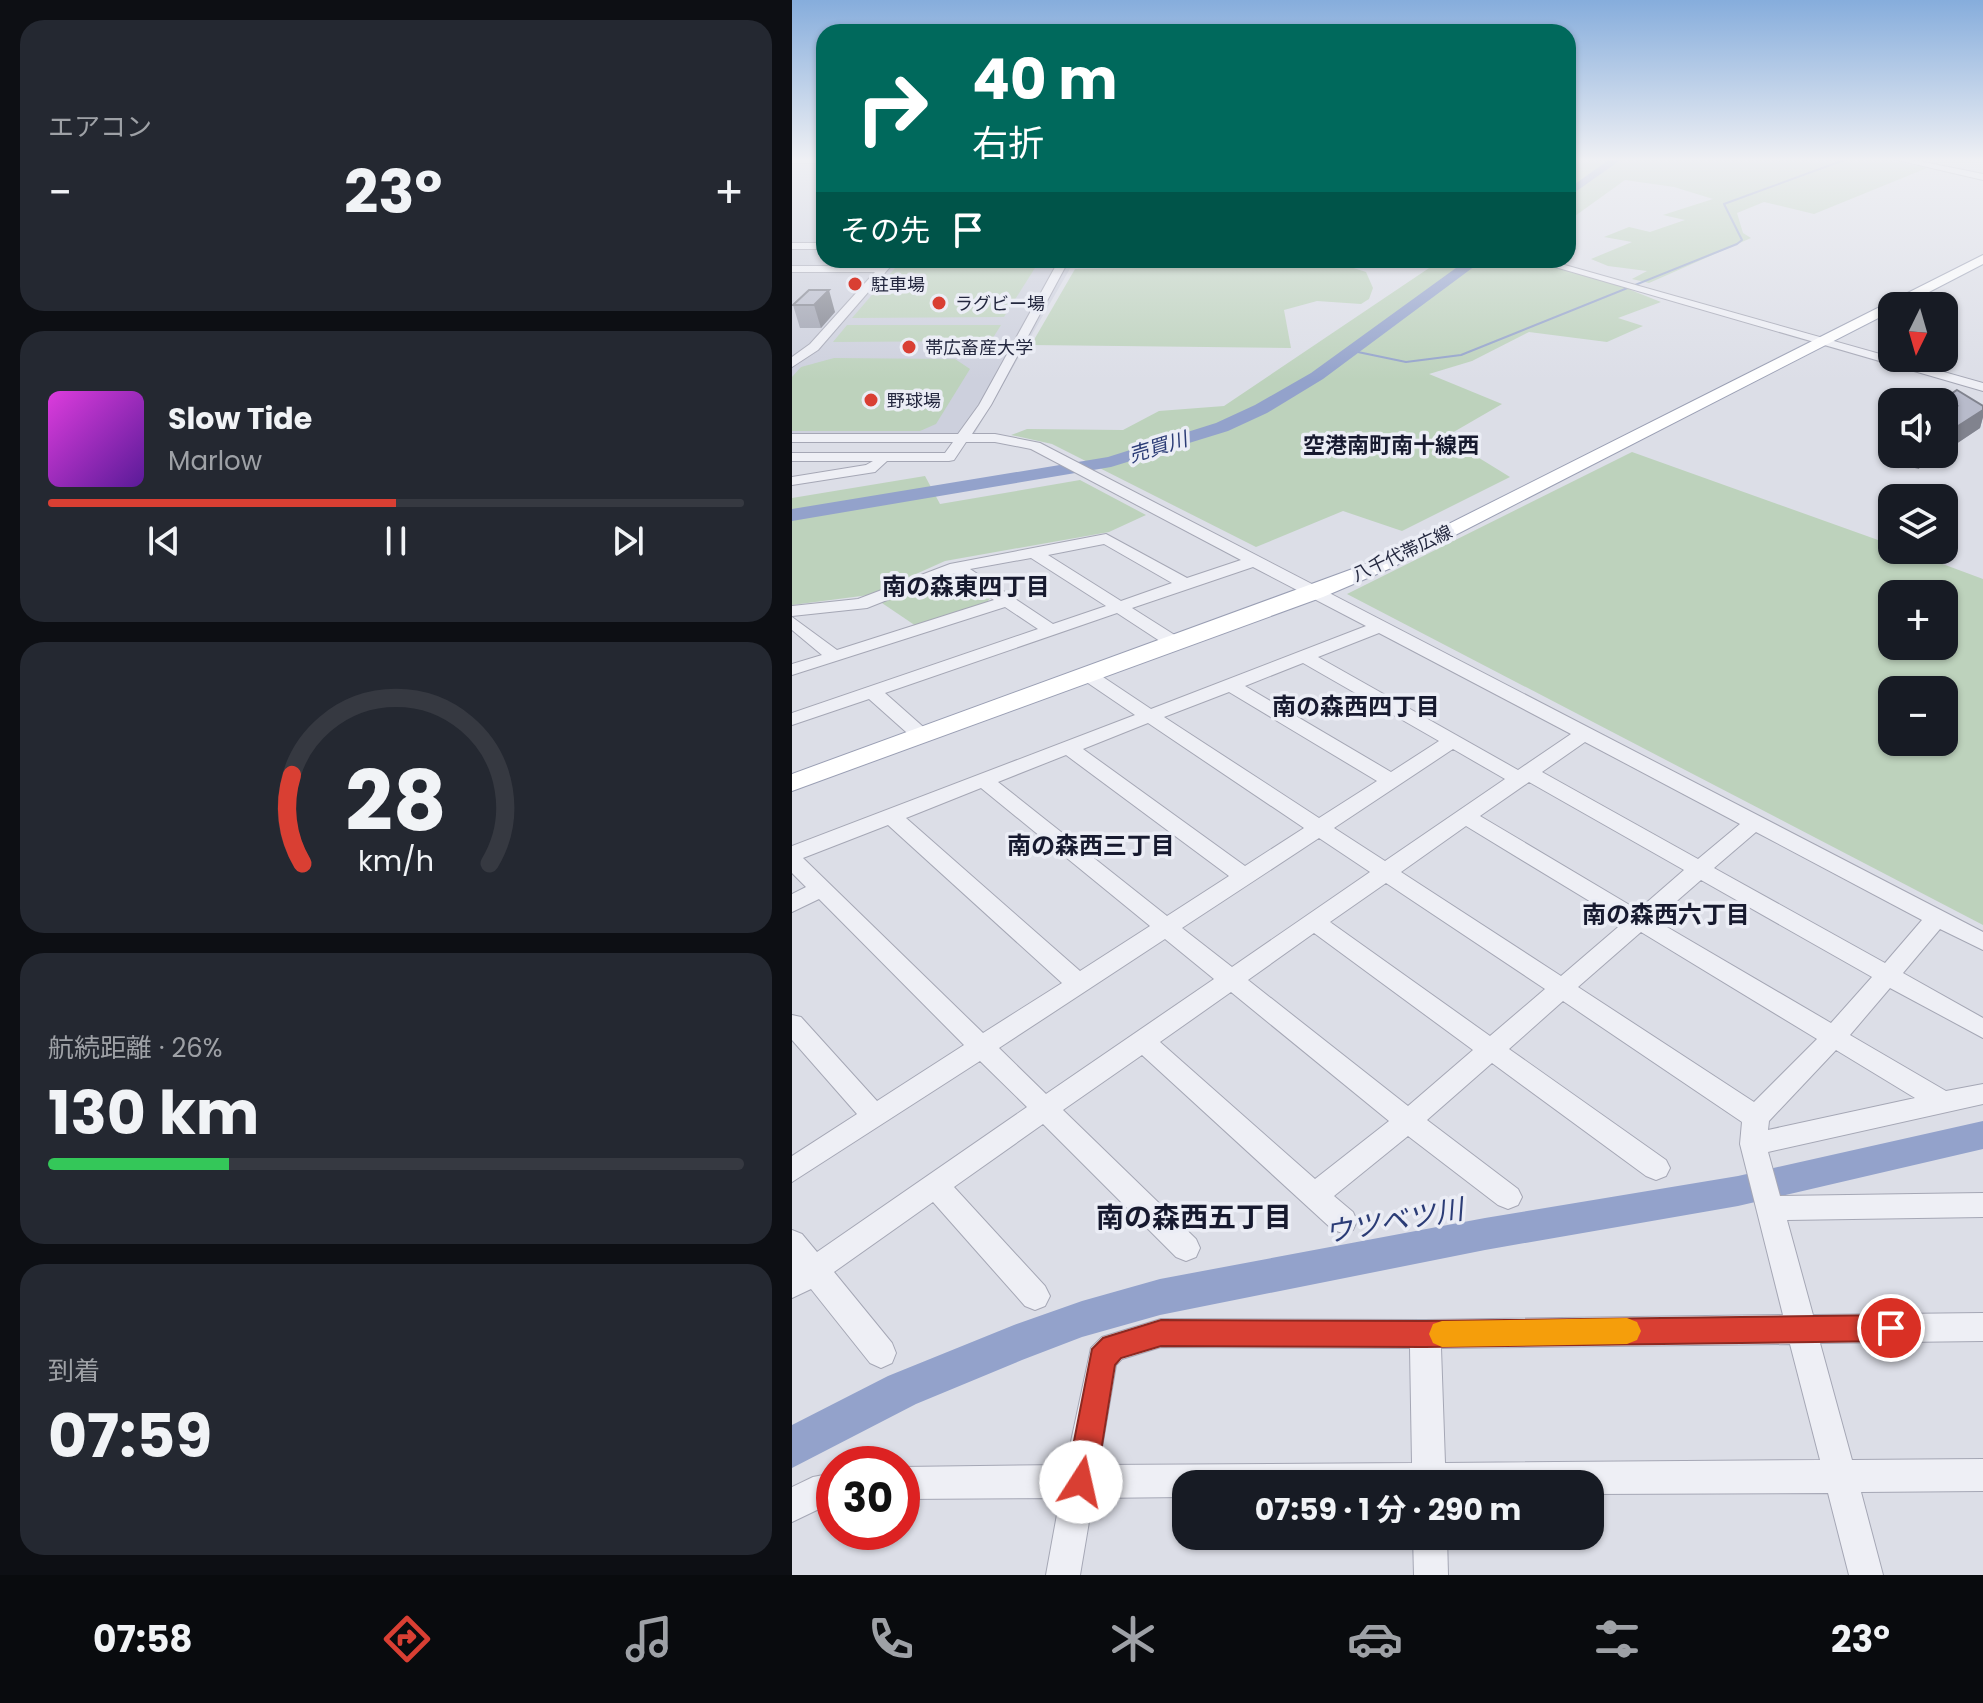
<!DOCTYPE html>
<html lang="ja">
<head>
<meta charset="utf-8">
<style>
  body { margin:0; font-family:Poppins,"Noto Sans JP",sans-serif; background:#242831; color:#f1f3f6; height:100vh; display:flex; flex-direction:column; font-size:30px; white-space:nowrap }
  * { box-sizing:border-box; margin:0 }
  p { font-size:26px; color:#9ea1a6 }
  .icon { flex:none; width:44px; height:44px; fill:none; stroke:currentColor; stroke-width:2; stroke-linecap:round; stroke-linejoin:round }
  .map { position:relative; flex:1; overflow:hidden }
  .drawer { display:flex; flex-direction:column; gap:20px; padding:20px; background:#0d0f14; width:792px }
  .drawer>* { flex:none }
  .top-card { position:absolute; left:24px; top:24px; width:760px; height:244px; border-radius:24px; box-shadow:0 2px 6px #0004; background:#00695c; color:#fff; overflow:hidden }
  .needle { width:52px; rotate:185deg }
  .tools { position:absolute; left:1086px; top:292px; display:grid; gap:16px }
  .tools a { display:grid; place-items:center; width:80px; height:80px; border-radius:16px; background:#171b24; box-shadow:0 2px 6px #0004; font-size:40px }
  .speed { position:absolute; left:24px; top:1446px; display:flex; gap:16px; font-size:40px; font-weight:700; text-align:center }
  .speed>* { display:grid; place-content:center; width:104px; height:104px; border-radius:50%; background:#171b24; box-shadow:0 2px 6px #0004; line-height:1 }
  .speed .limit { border:12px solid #d22; background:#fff; color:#111 }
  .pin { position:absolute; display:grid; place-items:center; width:68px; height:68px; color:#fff; margin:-34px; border:4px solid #fff; border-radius:50%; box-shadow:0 2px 8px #0007 }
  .me { position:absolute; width:88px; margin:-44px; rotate:10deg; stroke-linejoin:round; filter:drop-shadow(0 0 6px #0008) }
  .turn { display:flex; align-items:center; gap:28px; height:168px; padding:0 24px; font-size:36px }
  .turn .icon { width:104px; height:104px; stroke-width:2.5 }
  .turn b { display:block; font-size:56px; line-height:68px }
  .then { display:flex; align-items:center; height:76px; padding:0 24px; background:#0003; gap:16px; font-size:30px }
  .big { font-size:60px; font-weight:700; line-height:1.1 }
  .drawer .card { flex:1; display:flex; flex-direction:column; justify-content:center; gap:12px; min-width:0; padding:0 28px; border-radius:24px; background:#242831 }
  .drawer .dial { align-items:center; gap:0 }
  .dial svg { height:208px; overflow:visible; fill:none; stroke:#363941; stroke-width:7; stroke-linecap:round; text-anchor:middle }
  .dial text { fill:#f1f3f6; stroke:none }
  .song { display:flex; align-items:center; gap:24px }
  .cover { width:96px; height:96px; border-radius:12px; background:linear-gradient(135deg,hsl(300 70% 55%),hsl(270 70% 35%)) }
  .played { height:8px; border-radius:4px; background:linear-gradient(90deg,#d93f33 50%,#363941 50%) }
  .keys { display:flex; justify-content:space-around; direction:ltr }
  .heat { display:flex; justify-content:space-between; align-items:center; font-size:44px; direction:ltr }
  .charge { height:12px; border-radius:6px; background:linear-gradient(90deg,#34c759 26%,#363941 0) }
  .trip { position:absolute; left:380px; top:1470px; width:432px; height:80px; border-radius:24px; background:#171b24; box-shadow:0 2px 6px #0004; font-weight:700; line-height:80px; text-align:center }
  .menu { display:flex; height:128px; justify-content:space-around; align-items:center; background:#090b0e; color:#9ea1a6 }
  .menu .icon { width:56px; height:56px }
  .menu .selected { color:#d93f33 }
  .menu b { font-size:36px; color:#f1f3f6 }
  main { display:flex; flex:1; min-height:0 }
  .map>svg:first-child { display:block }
  .built { fill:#cdd0dd }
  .green { fill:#bdd2bc; fill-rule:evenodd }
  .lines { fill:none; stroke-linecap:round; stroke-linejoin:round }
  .stream { stroke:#93a2cb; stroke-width:2 }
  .river { fill:#93a2cb; fill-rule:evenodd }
  .minor-casing { stroke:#a5a7b5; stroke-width:2 }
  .major-casing { stroke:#9a9fb4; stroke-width:2 }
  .minor { fill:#eeeff5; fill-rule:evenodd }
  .major { fill:#fff; fill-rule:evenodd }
  .wall { fill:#9ea1af }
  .shaded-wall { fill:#81838e }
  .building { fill:#b8bbcb; stroke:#81838e; stroke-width:2 }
  .route { fill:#d93f33; stroke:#8d2921; stroke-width:2 }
  .slow { fill:#f59e0b }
  .poi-dot { fill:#d93f33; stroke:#ebedf5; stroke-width:3 }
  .labels { text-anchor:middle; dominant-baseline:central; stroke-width:7; stroke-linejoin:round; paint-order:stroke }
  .far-poi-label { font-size:18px; fill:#24283f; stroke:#ebedf5; text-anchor:start }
  .far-street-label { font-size:18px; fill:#24283f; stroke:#ebedf5 }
  .far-water-label { font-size:20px; font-style:italic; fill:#2b3c76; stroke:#ebedf5 }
  .far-quarter-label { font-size:22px; font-weight:bold; fill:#171a2f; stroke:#ebedf5 }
  .neighbourhood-label { font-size:24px; font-weight:bold; fill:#171a2f; stroke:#ebedf5 }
  .near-neighbourhood-label { font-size:28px; font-weight:bold; fill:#171a2f; stroke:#ebedf5 }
  .near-water-label { font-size:28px; font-style:italic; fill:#2b3c76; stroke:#ebedf5 }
</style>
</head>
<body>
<main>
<section class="drawer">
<div class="card"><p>エアコン</p>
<div class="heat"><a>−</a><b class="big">23°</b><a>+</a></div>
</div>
<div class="card">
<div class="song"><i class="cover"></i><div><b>Slow Tide</b><p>Marlow</p></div></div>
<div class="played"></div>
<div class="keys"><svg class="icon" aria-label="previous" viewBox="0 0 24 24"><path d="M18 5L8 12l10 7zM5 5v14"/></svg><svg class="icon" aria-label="pause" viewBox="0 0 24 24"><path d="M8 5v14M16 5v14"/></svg><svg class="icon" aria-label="next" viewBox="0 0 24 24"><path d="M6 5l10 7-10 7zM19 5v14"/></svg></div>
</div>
<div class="card dial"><svg viewBox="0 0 100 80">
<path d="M14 69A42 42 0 1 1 86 69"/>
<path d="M14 69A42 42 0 0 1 10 35" stroke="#d93f33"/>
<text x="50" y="56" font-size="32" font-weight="700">28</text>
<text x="50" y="72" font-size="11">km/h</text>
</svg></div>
<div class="card"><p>航続距離 · 26%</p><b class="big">130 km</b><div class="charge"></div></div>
<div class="card"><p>到着</p><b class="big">07:59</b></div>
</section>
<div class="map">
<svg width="1191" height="1575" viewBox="0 0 1191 1575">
  <rect width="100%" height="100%" fill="#dcdee7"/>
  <path class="built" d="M0,159H32V260H283L183,433L0,434Z"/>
  <g class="green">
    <path d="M776,159H1090L1135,168L1022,214L972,202L945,213L951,233L959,238L857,283L840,279L855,271L816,266L799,259L840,242L812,237L837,227L858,232L893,220L871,215L921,199L882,187L833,180L776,221Z"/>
    <path d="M110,260H248L212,317L60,318Z"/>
    <path d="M649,260C674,260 699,259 725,260C774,263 824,284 869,302L826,318L851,326L815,342L737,332L680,361L637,374L710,404L653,437L718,477L610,531L551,511L464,547L260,444L219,435L235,429L331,430L367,411L432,406Z"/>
    <path d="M552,265L574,272L581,288L577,299L569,304L525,301L492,310L499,348L239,345L283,269Z"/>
    <path d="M55,325H209L199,341L41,342Z"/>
    <path d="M42,358L163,359L178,369L144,424L128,431H0V377L9,367Z"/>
    <path d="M840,452L1100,545V550H1113L1191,579V925L555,594ZM1100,594H1152V646H1100ZM1100,690H1152V742H1100Z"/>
    <path d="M133,476L148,504L288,480L354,515L317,532L153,561L77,595L0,605V498Z"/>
    <path d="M152,574H160L198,598L194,604L124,626L87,601Z"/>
  </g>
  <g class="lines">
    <path class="stream" d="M561,351L614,362L669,355L945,244L950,240L932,204L1055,159"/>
    <g class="river">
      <path d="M818,159H830L776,197V189Z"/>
      <path d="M675,260H691L531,379L475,413L436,431L319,467L0,521V509L316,457L424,423L463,405L519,373Z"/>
      <path d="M1191,1121V1149L946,1206L693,1250L368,1315L290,1337L230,1360L124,1404L0,1468V1425L96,1376L222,1325L290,1301L368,1279L693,1218L946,1176Z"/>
    </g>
    <defs>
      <g id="minor">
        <rect x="0" y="159" width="32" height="4"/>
        <path d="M1101,159H1117L1191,174V180Z"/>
        <rect x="0" y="243" width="32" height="6"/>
        <path d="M93,260H104L26,350L0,367V357L18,344L83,272H0V266H88Z"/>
        <path d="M267,260H277L199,405L180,434H203L248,443L1191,932V950L1148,929L1111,973L1191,1018V1038L1098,988L1058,1035L1154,1091L1191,1084V1104L976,1152L988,1196L1191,1193V1217L995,1220L1021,1315L1191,1313V1341L1028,1343L1060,1460L1191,1459V1491L1069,1492L1091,1575H1057L1036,1493L798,1494V1484H394V1497L301,1498L288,1575H254L268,1498L110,1499V1467L274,1465L299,1348L310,1337L369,1319L633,1320L991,1315L948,1144L950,1122L771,1001L717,1049L874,1160L878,1168L874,1176L864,1180L854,1176L700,1063L635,1120L726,1189L730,1197L726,1205L716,1209L706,1205L616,1136L542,1196L561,1212L565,1221L561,1230L551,1233L541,1230L350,1055L271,1110L404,1239L408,1248L404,1257L394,1261L384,1257L251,1124L162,1187L253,1286L258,1296L253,1306L243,1310L233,1306L141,1202L42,1272L100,1343L104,1353L100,1363L89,1368L78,1363L19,1289L0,1298V1230L10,1234L25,1252L235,1107L188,1061L0,1182V1156L65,1114L0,1040V1015L9,1017L85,1101L172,1045L27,899L0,912V894L14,887L0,873V846L343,715L290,679L287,675L290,671H302L359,709L574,626L461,567L340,608L389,639L392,643L389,647H377L325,613L93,693L137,732L140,736L137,740H123L77,699L0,725V713L246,629L213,607L0,675V664L30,655L0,630V617L45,650L202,600L163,573L75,608L0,616V606L66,599L158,564L314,534L395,578L449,560L239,449L203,442H174L162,460L157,461H95L83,472L0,485V477L74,465L81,461H0V453H153L161,442H0V434H166L187,405ZM312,544L380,583L329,601L256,555ZM239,558L314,606L261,624L178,569ZM587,633L779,734L726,770L526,657ZM511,663L647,741L599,772L453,686ZM437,692L585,781L527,818L372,717ZM356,723L512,828L453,866L291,749ZM793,742L948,824L906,859L750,772ZM661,749L713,779L593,861L542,828ZM274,755L437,876L375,916L206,782ZM737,782L892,870L846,910L688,816ZM189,788L358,926L288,971L114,818ZM96,825L270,983L191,1033L11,858ZM674,826L832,922L769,976L609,872ZM964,832L1130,920L1093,963L922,868ZM527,838L578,872L440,967L390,928ZM909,880L1080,977L1039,1023L863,920ZM594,883L753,989L698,1036L538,922ZM849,932L1025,1039L962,1102L786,987ZM522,933L681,1050L616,1106L456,980ZM373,939L422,979L254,1094L207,1048ZM439,992L597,1121L523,1179L368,1042ZM1044,1050L1123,1098L976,1130L977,1121ZM998,1344L1028,1460L653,1463L649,1348ZM369,1347L618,1348L620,1463L307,1465L324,1365L330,1359Z"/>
        <path d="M739,260H755L1191,383V391Z"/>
        <path d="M42,1473V1507L25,1510L0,1522V1487L21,1477Z"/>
        <path d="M621,1536H655L656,1575H622Z"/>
      </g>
      <path id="major" d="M1191,255V264L1110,306H1100V311L599,568L531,597L0,791V774L585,560Z"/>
    </defs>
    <use href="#minor" class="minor-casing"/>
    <use href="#major" class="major-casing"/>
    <use href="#minor" class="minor"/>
    <use href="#major" class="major"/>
  </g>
  <g class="wall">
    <path d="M17,290L43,312L29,328H8L1,305Z"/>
    <path d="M1148,401L1191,406V417L1188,428L1152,452V402Z"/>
    <path d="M1100,432V454H1149L1126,469L1088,457L1093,436Z"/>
  </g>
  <g class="shaded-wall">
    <path d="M37,290L43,312L29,328L22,305Z"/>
    <path d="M1191,410V417L1188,428L1152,452V435Z"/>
    <path d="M1130,454H1149L1126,469Z"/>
  </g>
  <g class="building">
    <path d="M17,290H37L22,305H1Z"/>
    <path d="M1165,390L1191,406V410L1152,435V415L1165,406L1148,401Z"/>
    <path d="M1100,432V438L1093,436Z"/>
  </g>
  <linearGradient id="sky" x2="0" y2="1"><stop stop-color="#86addc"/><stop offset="0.42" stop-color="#eff0f4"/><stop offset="1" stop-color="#eff0f4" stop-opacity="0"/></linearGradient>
  <rect width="1191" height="380" fill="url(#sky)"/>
  <path class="route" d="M1099,1315L1109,1319L1113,1328L1109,1337L1099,1341L633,1347L369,1346L329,1358L323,1365L304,1482L300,1493L289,1497L278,1493L274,1482L300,1349L311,1338L369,1320L633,1321Z"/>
  <path class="slow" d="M835,1318L845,1322L849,1331L845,1340L835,1344L650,1347L641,1343L637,1334L641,1324L650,1321Z"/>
  <g class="poi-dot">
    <circle cx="63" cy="284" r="8"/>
    <circle cx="147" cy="303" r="8"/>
    <circle cx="117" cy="347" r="8"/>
    <circle cx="79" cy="400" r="8"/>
  </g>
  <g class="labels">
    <g class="far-poi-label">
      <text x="79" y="284">駐車場</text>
      <text x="163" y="303">ラグビー場</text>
      <text x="133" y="347">帯広畜産大学</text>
      <text x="95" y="400">野球場</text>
    </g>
    <g class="far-street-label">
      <text transform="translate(610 553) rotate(-25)">八千代帯広線</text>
    </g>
    <g class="far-water-label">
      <text transform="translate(366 447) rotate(-17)">売買川</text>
    </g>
    <g class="far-quarter-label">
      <text x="599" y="445">空港南町南十線西</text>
    </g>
    <g class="neighbourhood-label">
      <text x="174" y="586">南の森東四丁目</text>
      <text x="564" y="706">南の森西四丁目</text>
      <text x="299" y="845">南の森西三丁目</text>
      <text x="874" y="914">南の森西六丁目</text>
    </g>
    <g class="near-neighbourhood-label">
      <text x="402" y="1217">南の森西五丁目</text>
    </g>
    <g class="near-water-label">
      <text transform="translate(602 1221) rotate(-10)">ウツベツ川</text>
    </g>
  </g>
</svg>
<div class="tools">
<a><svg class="needle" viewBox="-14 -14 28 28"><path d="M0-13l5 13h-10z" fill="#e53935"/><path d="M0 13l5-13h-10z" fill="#9ea1a6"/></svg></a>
<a><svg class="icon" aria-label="sound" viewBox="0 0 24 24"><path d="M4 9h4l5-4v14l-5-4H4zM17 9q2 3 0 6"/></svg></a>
<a><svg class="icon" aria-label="layers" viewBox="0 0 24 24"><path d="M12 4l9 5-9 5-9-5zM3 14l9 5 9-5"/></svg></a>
<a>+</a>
<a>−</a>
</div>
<div class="speed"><div class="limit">30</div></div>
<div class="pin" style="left:1099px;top:1328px;background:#d93025"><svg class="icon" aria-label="arrive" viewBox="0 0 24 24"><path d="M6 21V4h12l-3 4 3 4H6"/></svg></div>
<svg class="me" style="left:289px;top:1482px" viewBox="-20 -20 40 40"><circle r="19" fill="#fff"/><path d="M0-13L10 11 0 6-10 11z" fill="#d93f33"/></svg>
<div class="trip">07:59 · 1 分 · 290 m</div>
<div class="top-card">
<div class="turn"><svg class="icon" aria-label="right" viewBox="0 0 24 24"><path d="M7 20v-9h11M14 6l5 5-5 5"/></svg><div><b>40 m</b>右折</div></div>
<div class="then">その先<svg class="icon" aria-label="arrive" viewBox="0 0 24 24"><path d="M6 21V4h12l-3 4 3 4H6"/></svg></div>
</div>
</div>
</main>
<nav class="menu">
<b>07:58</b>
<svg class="icon selected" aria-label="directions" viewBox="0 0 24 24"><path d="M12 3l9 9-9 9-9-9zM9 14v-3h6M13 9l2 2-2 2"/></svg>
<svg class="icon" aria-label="music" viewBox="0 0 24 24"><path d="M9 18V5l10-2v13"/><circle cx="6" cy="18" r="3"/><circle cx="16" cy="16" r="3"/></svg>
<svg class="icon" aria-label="phone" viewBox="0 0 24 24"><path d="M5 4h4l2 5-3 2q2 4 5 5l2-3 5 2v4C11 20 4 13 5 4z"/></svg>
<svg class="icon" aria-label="climate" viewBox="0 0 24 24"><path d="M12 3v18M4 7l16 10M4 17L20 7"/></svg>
<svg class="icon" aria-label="car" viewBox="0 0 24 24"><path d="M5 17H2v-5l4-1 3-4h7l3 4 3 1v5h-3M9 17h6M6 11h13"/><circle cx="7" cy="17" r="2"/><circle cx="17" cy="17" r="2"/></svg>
<svg class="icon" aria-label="filters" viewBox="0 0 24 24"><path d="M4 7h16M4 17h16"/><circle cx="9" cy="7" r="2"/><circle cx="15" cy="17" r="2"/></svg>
<b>23°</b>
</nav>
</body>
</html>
